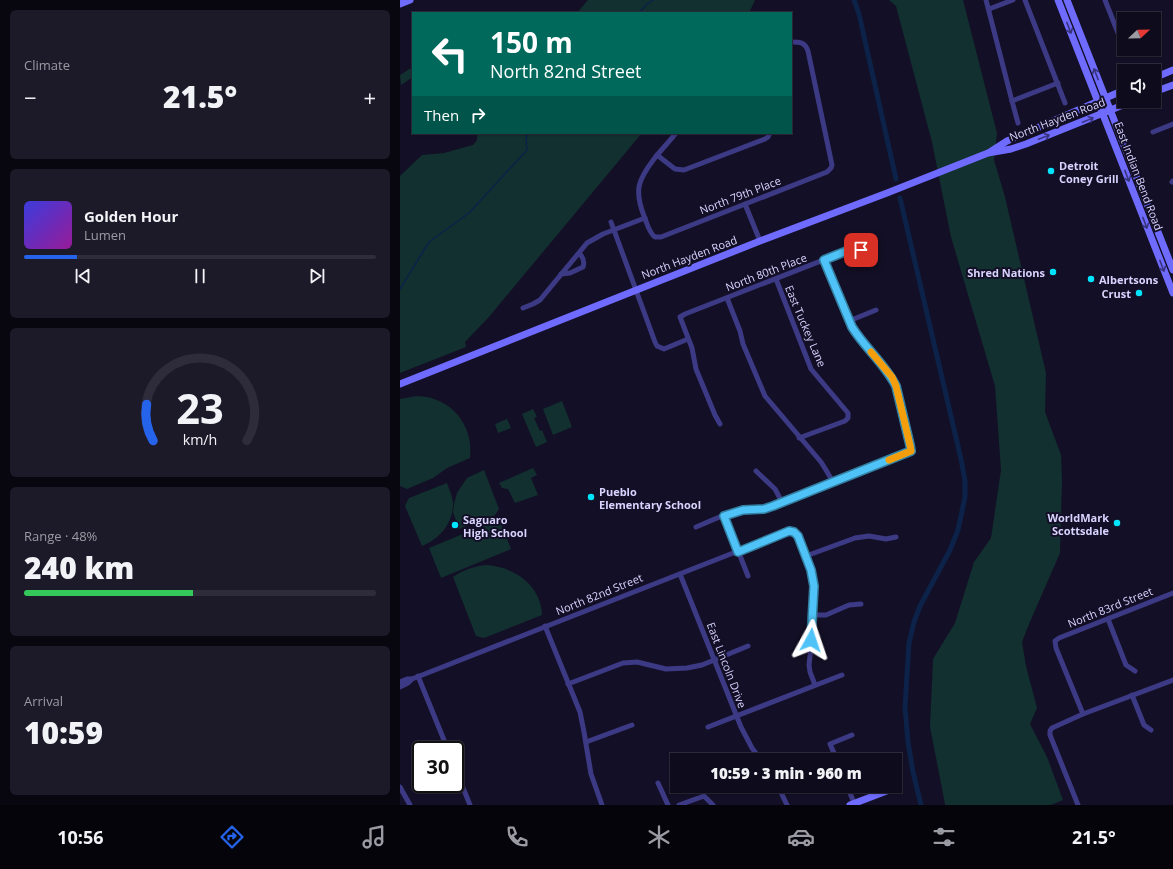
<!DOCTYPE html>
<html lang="en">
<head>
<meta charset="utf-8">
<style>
  body { margin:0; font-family:"Open Sans",sans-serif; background:#1c1929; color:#f1f3f6; height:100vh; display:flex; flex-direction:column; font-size:15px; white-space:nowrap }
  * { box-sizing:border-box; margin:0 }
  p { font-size:13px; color:#9b9ba3 }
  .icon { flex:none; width:22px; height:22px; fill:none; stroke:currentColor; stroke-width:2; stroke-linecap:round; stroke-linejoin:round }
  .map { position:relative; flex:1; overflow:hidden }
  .panel { display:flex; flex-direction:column; gap:10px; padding:10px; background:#08060f; width:400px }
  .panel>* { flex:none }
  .banner { position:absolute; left:12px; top:12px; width:380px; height:122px; border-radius:0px; box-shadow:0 1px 3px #0004,0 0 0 1px #2e2b3b; background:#00695c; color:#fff; overflow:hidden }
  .needle { width:26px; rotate:68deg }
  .buttons { position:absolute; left:717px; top:12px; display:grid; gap:8px }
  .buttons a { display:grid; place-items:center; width:44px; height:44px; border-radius:0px; background:#0e0b1c; box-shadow:0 1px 3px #0004,0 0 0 1px #2e2b3b; font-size:20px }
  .speed { position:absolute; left:12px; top:741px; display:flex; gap:8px; font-size:20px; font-weight:700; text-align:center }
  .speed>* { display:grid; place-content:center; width:52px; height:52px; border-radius:50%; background:#0e0b1c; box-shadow:0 1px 3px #0004,0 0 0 1px #2e2b3b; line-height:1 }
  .speed .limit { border:2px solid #111; border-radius:6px; background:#fff; color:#111 }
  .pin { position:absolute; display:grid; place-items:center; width:34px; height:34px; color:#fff; margin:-17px; border-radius:8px; box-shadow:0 2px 6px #0006 }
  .me { position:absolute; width:44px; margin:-22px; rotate:5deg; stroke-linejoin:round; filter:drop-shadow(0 0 3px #0008) }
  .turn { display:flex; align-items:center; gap:14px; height:84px; padding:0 12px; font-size:18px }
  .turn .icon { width:52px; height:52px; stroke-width:2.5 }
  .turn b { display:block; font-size:28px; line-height:34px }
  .then { display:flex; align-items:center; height:38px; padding:0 12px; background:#0003; gap:8px; font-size:15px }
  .big { font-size:30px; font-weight:800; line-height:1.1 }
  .panel .tile { flex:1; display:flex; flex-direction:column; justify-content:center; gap:6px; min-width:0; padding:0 14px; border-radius:6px; background:#1c1929 }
  .panel .dial { align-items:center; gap:0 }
  .dial svg { height:104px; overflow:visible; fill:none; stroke:#2e2b3b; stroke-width:7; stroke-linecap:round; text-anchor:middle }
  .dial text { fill:#f1f3f6; stroke:none }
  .song { display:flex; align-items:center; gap:12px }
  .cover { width:48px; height:48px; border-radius:6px; background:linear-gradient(135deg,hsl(240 70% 55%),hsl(300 70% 35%)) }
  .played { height:4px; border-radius:2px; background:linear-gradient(90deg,#2563eb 15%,#2e2b3b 15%) }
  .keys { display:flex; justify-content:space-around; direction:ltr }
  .heat { display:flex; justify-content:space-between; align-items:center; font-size:22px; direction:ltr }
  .charge { height:6px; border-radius:3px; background:linear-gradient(90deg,#34c759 48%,#2e2b3b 0) }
  .trip { position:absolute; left:270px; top:753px; width:232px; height:40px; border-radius:0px; background:#0e0b1c; box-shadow:0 1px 3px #0004,0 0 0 1px #2e2b3b; font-weight:800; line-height:40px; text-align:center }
  .menu { display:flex; height:64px; justify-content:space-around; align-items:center; background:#06040b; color:#9b9ba3 }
  .menu .icon { width:28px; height:28px }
  .menu .on { color:#2563eb }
  .menu b { font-size:18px; color:#f1f3f6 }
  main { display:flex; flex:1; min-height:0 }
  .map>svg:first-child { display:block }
  .green { fill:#12302f }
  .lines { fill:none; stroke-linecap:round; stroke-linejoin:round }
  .stream { stroke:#0c2248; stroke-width:1.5 }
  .canal { stroke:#0c2248; stroke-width:5 }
  .street { stroke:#3d3a85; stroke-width:5 }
  .secondary { stroke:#6f6bff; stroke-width:7 }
  .oneway { stroke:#38347d }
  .route-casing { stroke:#337fa1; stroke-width:10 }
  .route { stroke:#4fc3f7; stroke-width:7 }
  .slow { stroke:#f59e0b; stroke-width:7 }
  .poi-dot { fill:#00e5ff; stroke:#130f26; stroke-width:1.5 }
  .labels { text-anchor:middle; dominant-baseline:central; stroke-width:4; stroke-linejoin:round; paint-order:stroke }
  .street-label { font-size:11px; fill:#d9d4ff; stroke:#130f26 }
  .poi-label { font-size:11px; font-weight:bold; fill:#d9d4ff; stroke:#130f26; text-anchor:start }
</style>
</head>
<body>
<main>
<section class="panel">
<div class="tile"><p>Climate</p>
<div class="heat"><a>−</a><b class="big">21.5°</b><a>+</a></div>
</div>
<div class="tile">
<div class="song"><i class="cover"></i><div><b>Golden Hour</b><p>Lumen</p></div></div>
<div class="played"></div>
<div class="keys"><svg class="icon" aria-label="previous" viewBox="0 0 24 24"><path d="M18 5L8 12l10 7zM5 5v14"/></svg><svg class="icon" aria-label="pause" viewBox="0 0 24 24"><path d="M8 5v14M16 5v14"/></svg><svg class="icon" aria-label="next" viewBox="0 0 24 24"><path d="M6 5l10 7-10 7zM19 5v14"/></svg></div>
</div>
<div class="tile dial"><svg viewBox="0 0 100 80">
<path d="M14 69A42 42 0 1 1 86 69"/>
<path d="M14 69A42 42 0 0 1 9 41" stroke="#2563eb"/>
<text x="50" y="56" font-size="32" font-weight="700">23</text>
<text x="50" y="72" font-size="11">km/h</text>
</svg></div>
<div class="tile"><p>Range · 48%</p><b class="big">240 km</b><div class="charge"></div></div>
<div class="tile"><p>Arrival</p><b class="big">10:59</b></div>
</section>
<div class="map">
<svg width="773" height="805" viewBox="0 0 773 805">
  <rect width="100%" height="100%" fill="#130f26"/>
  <g class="green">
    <path d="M188,0H355L349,13H177Z"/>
    <path d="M489,0H563L597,133L594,160L605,197L646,373L645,412L661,455L662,480L660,553L629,624L622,642L626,666L637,708L630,724L647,757L663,800L651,805H545V804L530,727L533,659L555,623L574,562L591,538L601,470L595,386L551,237L532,142L496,6Z"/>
    <path d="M11,68L13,72V77L1,85L0,75Z"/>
    <path d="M77,133H242L88,318L65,342L66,347L0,373V176L22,155L44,153L73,145L77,140Z"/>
    <path d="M17,396C51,397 74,425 70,458L47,468L33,478L7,489L0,486V399Z"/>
    <path d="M162,401L172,427L153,435L143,409Z"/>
    <path d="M133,409L137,417L134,418L140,431L142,430L147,442L136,447L122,414Z"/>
    <path d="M107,419L111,428L98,433L95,424Z"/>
    <path d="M133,468L137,475L131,478L138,495L115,503L108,489L102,488L99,483Z"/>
    <path d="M84,470L99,509L95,515L59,529L53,512L54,504L57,493L67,478Z"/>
    <path d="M47,483C49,489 52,495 53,502C54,522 40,539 22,546L5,506L9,498Z"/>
    <path d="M99,519L111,549L41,578L29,548Z"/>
    <path d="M87,565C114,567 141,585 142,615L84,638L76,636L53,577C63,570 74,566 87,565Z"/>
  </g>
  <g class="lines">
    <g class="stream">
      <path d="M239,13L247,4L253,0"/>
      <path d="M0,289L29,242L69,213L127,150L126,139L128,133"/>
    </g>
    <g class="canal">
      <path d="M454,0L459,14L496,179"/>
      <path d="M500,198L561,459L565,481V497L558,530L550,550L520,606L514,622L509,643L505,707L508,742L513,772L521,805"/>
    </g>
    <g class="street">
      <path d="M586,0L612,101L618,123"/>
      <path d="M625,0L665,103"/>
      <path d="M705,0L720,38L724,42"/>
      <path d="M589,9L613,0"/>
      <path d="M612,101L658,83"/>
      <path d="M753,132L773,124"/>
      <path d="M276,133C269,142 261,150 254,159C238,180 234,190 244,216C247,223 249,233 255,237H261L427,172L431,168L432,165L408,51C405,42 400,42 391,42"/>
      <path d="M257,155L275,169L284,170L365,139L368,137L370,133"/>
      <path d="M772,182L773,181"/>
      <path d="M345,204L360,241"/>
      <path d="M211,222L255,342L257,346L264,349L288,339"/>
      <path d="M161,274L170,273L183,267C185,261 183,257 179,253"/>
      <path d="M376,279L411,369L448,413V418L445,421L399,438"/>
      <path d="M327,298L340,331L343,344L365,396L421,462L426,470L433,482"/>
      <path d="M123,308L133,304L140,300L187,243L203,234L245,218"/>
      <path d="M449,321L476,310"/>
      <path d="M320,424L315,415L296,369L292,348L280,317L285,314L449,250H461"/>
      <path d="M356,471L375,489L382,502"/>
      <path d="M324,515L348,576"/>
      <path d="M296,527C311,521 326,513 341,510C353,508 361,510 373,506L511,451L510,445L496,386C485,363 464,348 452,327L424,260"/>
      <path d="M406,556L455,538L469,536L486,539L496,537"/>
      <path d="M280,574L341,727L352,748L361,760"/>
      <path d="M413,615H426L449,605L461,604"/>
      <path d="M708,619L726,665L735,671"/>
      <path d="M145,626L180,712L184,732L191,774L202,805"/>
      <path d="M18,676L48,750"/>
      <path d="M0,682L7,679H12L389,531L394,532L398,536C403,547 408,559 411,570C418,596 412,638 409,665L410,672L415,685"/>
      <path d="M168,684L223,663L237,662L266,669L287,668L302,665L348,646"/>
      <path d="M0,687L8,683L12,679"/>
      <path d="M732,695L744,725L751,730"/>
      <path d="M683,714L656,648L655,641L659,638L773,593"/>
      <path d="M308,727L442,675"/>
      <path d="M186,742L232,725"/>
      <path d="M437,760L430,744L452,735"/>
      <path d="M55,768L70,805"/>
      <path d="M258,783L268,805"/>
      <path d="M378,786L387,805"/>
      <path d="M447,786L455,805"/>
      <path d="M0,787L10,805"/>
      <path d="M279,805L304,796L313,805"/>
      <path d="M678,805L650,735V731L652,728L683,714L773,680"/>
    </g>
    <g class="secondary">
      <path d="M658,0L773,293"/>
      <path d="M667,0L773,270"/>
      <path d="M0,4L10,0"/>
      <path d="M754,78L773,70"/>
      <path d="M754,92L773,85"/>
      <path d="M590,152L607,141L724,90"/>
      <path d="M0,384L360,241L487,193L588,153L611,149L626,144L733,101"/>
      <path d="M450,805L497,787"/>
    </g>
  </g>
  <defs><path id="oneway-shaft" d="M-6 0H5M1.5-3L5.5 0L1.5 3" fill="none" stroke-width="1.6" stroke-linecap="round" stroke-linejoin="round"/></defs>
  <g class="oneway">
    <use href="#oneway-shaft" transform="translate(669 28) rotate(69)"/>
    <use href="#oneway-shaft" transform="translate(696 74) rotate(-111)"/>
    <use href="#oneway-shaft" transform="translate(688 120) rotate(-22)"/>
    <use href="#oneway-shaft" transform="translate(644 137) rotate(-21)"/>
    <use href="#oneway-shaft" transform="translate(727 176) rotate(69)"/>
    <use href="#oneway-shaft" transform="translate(745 223) rotate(69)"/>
    <use href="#oneway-shaft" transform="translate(762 266) rotate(69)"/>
  </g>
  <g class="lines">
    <defs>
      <path id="route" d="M411,640L414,586L411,570L398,536L394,532L389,531L338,552L324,516L343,510L364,509L373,506L511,451L510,445L496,386C485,364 465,348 452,327L424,260L449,250H461"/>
    </defs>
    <use href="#route" class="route-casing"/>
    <use href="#route" class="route"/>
    <path class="slow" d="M471,352L492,377L496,386L510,445L511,451L489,460"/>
  </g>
  <g class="poi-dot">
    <circle cx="651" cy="171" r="4"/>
    <circle cx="653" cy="272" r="4"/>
    <circle cx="691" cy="279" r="4"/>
    <circle cx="739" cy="293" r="4"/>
    <circle cx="191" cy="497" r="4"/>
    <circle cx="717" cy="523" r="4"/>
    <circle cx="55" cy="525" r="4"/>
  </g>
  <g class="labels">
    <g class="street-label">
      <text transform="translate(657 119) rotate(-21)">North Hayden Road</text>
      <text transform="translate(739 176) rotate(69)">East Indian Bend Road</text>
      <text transform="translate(340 195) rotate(-21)">North 79th Place</text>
      <text transform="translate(289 257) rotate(-21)">North Hayden Road</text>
      <text transform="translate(366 272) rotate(-21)">North 80th Place</text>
      <text transform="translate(406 326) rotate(67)">East Tuckey Lane</text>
      <text transform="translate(199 594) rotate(-22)">North 82nd Street</text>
      <text transform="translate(710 607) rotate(-22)">North 83rd Street</text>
      <text transform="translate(327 665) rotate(69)">East Lincoln Drive</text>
    </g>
    <g class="poi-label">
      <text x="659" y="165">Detroit<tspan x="659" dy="13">Coney Grill</tspan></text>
      <text x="645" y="272" text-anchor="end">Shred Nations</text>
      <text x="699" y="279">Albertsons</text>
      <text x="731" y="293" text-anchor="end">Crust</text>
      <text x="199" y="491">Pueblo<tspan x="199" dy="13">Elementary School</tspan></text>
      <text x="709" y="517" text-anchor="end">WorldMark<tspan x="709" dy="13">Scottsdale</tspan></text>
      <text x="63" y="519">Saguaro<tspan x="63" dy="13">High School</tspan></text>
    </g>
  </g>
</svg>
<div class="buttons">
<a><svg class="needle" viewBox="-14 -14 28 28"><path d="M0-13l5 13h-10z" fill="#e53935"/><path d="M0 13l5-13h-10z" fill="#9b9ba3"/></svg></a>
<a><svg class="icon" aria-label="sound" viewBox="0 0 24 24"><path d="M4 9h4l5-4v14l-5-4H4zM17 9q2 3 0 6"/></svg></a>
</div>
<div class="speed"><div class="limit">30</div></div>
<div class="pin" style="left:461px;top:250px;background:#d93025"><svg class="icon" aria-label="arrive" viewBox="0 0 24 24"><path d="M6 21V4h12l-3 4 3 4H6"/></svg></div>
<svg class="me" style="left:411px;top:640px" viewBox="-20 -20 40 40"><path d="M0-17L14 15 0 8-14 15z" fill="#4fc3f7" stroke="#fff" stroke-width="4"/></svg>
<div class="trip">10:59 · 3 min · 960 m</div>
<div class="banner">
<div class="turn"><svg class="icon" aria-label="left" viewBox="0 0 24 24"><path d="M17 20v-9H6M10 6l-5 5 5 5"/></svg><div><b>150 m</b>North 82nd Street</div></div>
<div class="then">Then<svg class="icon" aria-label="right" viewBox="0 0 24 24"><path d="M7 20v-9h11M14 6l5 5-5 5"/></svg></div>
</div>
</div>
</main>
<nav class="menu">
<b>10:56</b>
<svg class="icon on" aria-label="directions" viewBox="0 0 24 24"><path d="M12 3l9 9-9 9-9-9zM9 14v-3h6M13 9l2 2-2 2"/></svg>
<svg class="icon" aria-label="music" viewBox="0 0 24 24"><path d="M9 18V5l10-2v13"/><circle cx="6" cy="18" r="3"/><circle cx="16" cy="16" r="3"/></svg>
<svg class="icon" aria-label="phone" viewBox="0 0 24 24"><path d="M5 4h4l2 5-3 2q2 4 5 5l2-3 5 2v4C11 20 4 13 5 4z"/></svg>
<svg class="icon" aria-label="climate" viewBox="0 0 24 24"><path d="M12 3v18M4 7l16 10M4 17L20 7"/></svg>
<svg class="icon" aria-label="car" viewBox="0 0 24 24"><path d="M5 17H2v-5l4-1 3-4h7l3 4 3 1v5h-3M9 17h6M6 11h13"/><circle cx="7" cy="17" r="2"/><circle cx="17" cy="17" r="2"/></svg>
<svg class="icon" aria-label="filters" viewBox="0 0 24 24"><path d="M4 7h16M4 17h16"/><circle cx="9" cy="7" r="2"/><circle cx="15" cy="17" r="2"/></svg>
<b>21.5°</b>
</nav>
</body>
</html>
